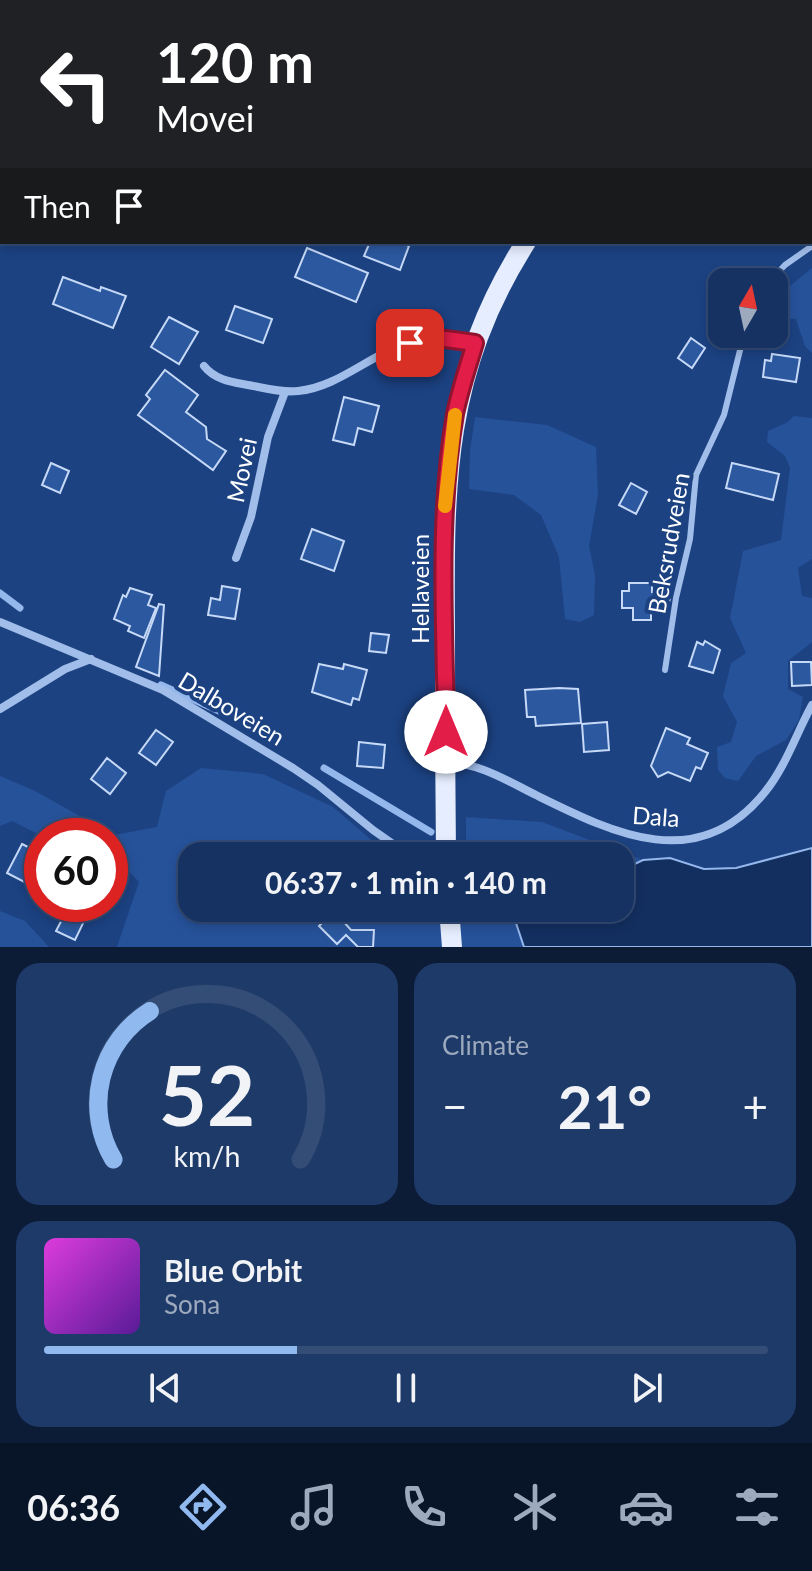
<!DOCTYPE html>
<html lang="en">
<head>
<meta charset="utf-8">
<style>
  body { margin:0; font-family:Lato,sans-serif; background:#1e3a68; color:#f1f3f6; height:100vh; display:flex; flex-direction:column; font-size:30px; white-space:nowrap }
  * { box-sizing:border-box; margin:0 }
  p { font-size:26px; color:#9daabe }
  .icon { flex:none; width:44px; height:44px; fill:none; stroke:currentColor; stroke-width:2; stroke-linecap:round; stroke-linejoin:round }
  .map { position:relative; height:947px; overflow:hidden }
  .details { display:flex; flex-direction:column; gap:16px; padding:16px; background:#0c1c36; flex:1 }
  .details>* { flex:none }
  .hud { position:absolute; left:0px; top:0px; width:812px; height:244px; box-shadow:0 4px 12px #0003,0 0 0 2px #344d77; background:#202124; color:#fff; overflow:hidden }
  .needle { width:52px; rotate:9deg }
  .buttons { position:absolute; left:708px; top:268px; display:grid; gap:16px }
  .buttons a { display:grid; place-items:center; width:80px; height:80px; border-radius:16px; background:#153262; box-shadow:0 4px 12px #0003,0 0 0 2px #344d77; font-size:40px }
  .speed { position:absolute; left:24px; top:818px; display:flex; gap:16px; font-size:40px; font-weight:700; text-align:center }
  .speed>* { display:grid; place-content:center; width:104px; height:104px; border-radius:50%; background:#153262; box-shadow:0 4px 12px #0003,0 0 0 2px #344d77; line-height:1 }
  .speed .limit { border:12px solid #d22; background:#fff; color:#111 }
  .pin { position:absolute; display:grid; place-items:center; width:68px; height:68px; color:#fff; margin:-34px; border-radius:16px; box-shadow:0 4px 12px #0006 }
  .me { position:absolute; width:88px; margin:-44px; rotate:0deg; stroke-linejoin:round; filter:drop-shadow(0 0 6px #0008) }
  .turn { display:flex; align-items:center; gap:28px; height:168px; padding:0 24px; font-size:36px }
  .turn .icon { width:104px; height:104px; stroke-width:2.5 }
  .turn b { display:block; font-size:56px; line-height:68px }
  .then { display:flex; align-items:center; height:76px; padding:0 24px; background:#0003; gap:16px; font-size:30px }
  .big { font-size:60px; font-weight:700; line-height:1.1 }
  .details .widget { flex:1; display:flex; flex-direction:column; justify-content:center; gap:12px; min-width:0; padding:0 28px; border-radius:24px; background:#1e3a68 }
  .details .dial { align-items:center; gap:0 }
  .dial svg { height:208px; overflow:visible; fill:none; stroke:#344d77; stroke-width:7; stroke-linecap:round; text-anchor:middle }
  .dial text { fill:#f1f3f6; stroke:none }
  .song { display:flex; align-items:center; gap:24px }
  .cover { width:96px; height:96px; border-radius:12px; background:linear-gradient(135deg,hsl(300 70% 55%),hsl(270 70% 35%)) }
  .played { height:8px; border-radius:4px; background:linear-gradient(90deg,#90b9f0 35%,#344d77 35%) }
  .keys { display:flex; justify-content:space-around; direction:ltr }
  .heat { display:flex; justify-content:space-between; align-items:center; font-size:44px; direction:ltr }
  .details .tiles { flex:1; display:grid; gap:16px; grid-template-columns:1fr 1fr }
  .widget:last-child { grid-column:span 2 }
  .trip { position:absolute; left:178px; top:842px; width:456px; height:80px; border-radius:24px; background:#153262; box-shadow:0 4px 12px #0003,0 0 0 2px #344d77; font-weight:700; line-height:80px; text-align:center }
  .tab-bar { display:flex; height:128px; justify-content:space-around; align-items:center; background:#081427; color:#9daabe }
  .tab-bar .icon { width:56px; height:56px }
  .tab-bar .current { color:#90b9f0 }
  .tab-bar b { font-size:36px; color:#f1f3f6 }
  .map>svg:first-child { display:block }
  .green { fill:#26529a }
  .water { fill:#132f60; stroke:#94b7ec; stroke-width:2 }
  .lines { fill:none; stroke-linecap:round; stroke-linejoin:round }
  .stream { stroke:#94b7ec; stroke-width:7 }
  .building { fill:#2b589f; stroke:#c6d9f7; stroke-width:2 }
  .service { stroke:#a1bdea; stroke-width:6 }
  .minor { stroke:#a1bdea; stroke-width:8 }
  .primary { stroke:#e5edfe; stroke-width:20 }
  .route-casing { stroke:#92132f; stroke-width:20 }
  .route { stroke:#e11d48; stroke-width:14 }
  .slow { stroke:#f59e0b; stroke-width:14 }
  .labels { text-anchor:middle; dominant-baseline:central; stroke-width:8; stroke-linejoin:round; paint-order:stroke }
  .street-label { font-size:24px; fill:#fff; stroke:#1c4282 }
</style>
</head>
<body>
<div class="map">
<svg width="812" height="947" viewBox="0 0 812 947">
  <rect width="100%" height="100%" fill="#1c4282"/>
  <g class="green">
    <path d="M812,268V353L805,346L796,319L774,317V294L785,290Z"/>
    <path d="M794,416L812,418V559L798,568L802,596L812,598V642L788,661V689L803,697L799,720L786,740L756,756L738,781L725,778L718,770L717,747L731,742L737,722L723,696L731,663L746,653L730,618L743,551L781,540L790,468L785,456L767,442L768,431L786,423Z"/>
    <path d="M475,417L547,425L596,447L598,495L589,546L595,575L594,615L580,622L565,619L559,557L541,515L514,495L469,489L470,451Z"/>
    <path d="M201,768L263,774L333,807L390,856H192V908H511L524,947H117L139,882L110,852V836H42L12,821L0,826V776L35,791L114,835L157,827L166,791Z"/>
    <path d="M466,817L542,822L643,860L620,871V856H466Z"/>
    <path d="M0,911L25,921L49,947H0Z"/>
  </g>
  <path class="water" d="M812,848V947H524L511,908H620V871L643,860L670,858L704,869L736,868Z"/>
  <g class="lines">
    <g class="stream">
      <path d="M0,593L20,608"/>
      <path d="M161,685L228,715"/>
      <path d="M324,768L431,832"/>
      <path d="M466,853L470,856"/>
    </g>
  </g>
  <g class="building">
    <path d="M370,242H399L409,246L400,270L364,256Z"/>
    <path d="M307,248L368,273L356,302L295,277Z"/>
    <path d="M63,277L100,291L101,287L126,296L113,328L53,304Z"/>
    <path d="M235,306L272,319L263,343L226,330Z"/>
    <path d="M169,317L198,332L179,364L151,347Z"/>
    <path d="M691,338L705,348L692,368L678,358Z"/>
    <path d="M772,354L800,358L796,382L763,377L765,360L771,361Z"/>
    <path d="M165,370L198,395L186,412L206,427L207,439L226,451L213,470L138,415L150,399L146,395Z"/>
    <path d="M344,397L379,406L372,432L358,428L354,445L333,440Z"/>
    <path d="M51,463L69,471L60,493L42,485Z"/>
    <path d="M732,463L779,474L773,500L726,488Z"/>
    <path d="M631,483L647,492L636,514L619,505Z"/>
    <path d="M312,529L344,541L334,571L301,559Z"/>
    <path d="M629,583H652V592L671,593L668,607L651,608V620H633V608H622V591H629Z"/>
    <path d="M222,586L240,589L235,619L208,615L211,598L220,600Z"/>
    <path d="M130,588L152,595L148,605L156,608L144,638L128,631L130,626L114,619L123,595L126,597Z"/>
    <path d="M159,604L164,605L159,676L136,667Z"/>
    <path d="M371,633L389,635L386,653L369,651Z"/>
    <path d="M705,641L720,650L713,673L689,666L697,642L703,645Z"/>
    <path d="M791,662H811L812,685L792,686Z"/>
    <path d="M319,664L343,669L344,664L367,670L359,700L353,698L351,705L312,692Z"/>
    <path d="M559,688L578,689L581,723L536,726L535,717H527L525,690Z"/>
    <path d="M607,722L609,750L584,752L582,724Z"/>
    <path d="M666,728L690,738L687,744L708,753L701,769L696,767L690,781L668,772L658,777L651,766Z"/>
    <path d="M156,730L173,742L156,765L139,753Z"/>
    <path d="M359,742L385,745L383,768L357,766Z"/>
    <path d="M107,758L126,773L110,794L91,779Z"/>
    <path d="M22,844L42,854V867L32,886L7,873Z"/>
    <path d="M69,906L87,915L75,940L56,931Z"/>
    <path d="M334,911L351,930H374L373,947H358L346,935L337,944L319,926Z"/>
  </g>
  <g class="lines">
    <g class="service">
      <path d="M333,2L334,0"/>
      <path d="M769,282L785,265L812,246"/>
      <path d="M665,670L676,598L690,539L696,475L724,415L744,334"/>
    </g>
    <g class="minor">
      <path d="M505,0L510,2"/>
      <path d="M538,2L543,0"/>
      <path d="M204,366C215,380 232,382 248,385C265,388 282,393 298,391C340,387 372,352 412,342C433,337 453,339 474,343"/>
      <path d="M236,558L251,517L268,437L285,392"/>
      <path d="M0,622L163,690L293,768L318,785L373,830L403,851L427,856"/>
      <path d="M0,709L65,669L91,659"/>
      <path d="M447,763C479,762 509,782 538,796C615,834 698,875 765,792C786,766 796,734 812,705"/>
    </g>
    <g class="primary">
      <path d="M662,2L663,0"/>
      <path d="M446,856C445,783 445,709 445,636C444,486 442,374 526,242"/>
      <path d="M449,908L452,947"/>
    </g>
  </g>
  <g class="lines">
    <defs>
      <path id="route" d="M410,343L438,338L475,343C468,366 460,390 455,414C437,518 445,627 446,732"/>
    </defs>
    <use href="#route" class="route-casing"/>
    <use href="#route" class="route"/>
    <path class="slow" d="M445,506L455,415"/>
  </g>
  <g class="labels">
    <g class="street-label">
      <text transform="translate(241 470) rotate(-78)">Movei</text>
      <text transform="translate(668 543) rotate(-80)">Beksrudveien</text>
      <text transform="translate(419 589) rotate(-90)">Hellaveien</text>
      <text transform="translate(232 708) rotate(31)">Dalboveien</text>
      <text transform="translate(656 816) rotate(4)">Dala</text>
    </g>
  </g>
</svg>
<div class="buttons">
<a><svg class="needle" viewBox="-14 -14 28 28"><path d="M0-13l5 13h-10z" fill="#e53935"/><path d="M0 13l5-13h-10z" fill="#9daabe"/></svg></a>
</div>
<div class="speed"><div class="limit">60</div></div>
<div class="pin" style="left:410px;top:343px;background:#d93025"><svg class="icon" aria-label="arrive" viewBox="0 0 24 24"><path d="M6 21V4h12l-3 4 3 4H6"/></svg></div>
<svg class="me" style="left:446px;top:732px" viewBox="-20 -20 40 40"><circle r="19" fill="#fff"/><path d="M0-13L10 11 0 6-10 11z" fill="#e11d48"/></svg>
<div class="trip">06:37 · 1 min · 140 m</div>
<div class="hud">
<div class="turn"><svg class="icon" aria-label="left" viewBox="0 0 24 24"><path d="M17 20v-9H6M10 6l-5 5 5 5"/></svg><div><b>120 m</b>Movei</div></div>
<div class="then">Then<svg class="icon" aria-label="arrive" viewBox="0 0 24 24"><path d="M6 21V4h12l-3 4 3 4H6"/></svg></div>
</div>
</div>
<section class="details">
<div class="tiles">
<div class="widget dial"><svg viewBox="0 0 100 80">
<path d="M14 69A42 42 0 1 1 86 69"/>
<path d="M14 69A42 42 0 0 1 28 12" stroke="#90b9f0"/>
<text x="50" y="56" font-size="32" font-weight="700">52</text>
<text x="50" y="72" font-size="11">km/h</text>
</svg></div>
<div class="widget"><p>Climate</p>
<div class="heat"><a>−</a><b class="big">21°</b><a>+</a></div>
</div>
<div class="widget">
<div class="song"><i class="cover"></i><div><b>Blue Orbit</b><p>Sona</p></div></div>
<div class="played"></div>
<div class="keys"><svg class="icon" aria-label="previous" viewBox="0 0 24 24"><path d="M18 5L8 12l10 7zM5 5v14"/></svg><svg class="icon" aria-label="pause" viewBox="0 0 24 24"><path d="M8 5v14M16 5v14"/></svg><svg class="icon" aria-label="next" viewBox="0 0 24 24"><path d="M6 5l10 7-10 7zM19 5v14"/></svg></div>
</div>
</div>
</section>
<nav class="tab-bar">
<b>06:36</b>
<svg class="icon current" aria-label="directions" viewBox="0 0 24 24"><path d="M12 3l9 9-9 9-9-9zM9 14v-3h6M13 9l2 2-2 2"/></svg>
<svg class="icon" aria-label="music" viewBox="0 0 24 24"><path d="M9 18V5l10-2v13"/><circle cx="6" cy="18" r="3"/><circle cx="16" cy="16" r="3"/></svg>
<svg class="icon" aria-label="phone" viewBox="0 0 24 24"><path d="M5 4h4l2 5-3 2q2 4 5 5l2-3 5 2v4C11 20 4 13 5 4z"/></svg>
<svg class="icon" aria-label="climate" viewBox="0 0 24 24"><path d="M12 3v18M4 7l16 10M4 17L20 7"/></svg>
<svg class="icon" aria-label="car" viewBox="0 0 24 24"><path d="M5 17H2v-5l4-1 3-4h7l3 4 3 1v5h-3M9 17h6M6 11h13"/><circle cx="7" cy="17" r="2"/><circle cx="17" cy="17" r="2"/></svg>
<svg class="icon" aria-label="filters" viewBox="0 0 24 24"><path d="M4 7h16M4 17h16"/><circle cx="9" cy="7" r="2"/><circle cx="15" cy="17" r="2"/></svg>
</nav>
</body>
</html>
